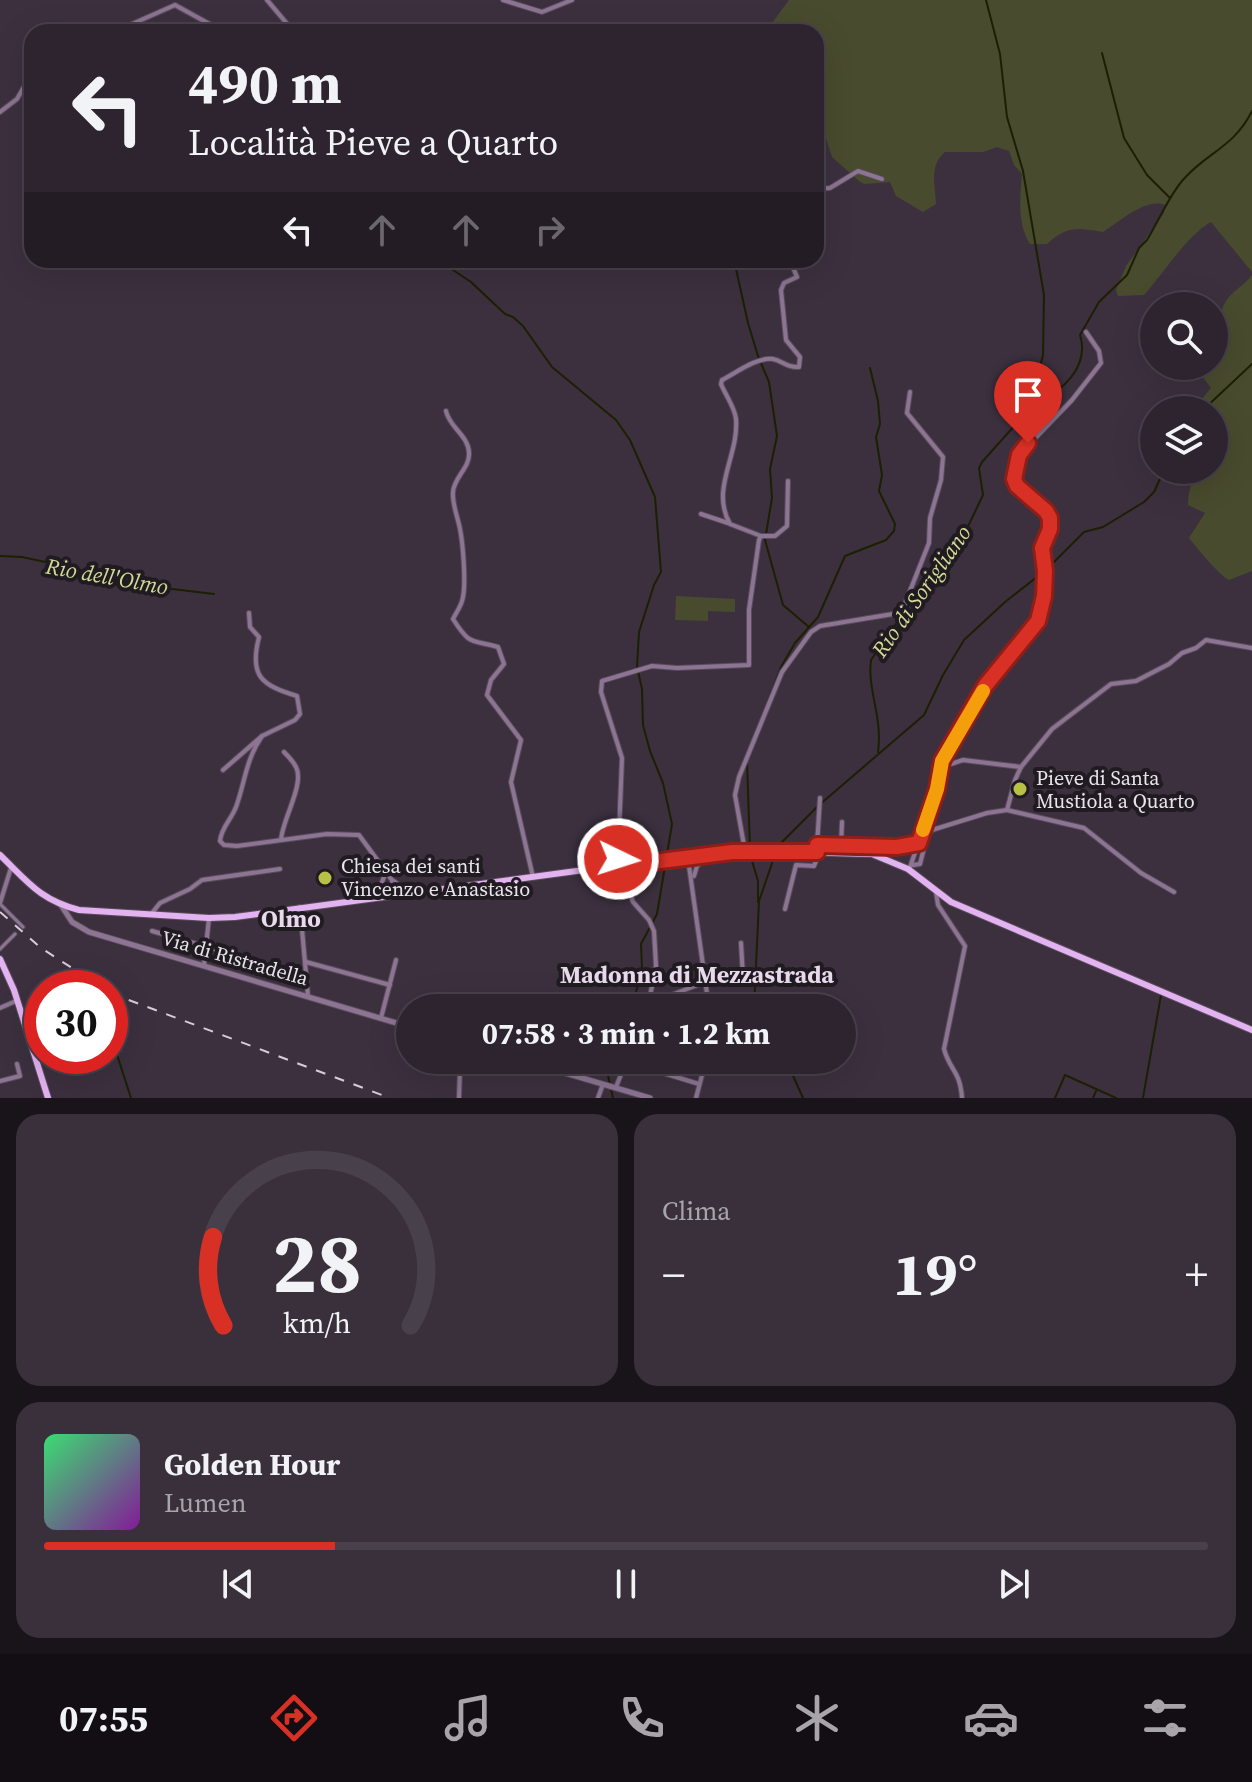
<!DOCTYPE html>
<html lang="it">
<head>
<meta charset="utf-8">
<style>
  body { margin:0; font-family:"Source Serif 4",serif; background:#39303b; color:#f1f3f6; height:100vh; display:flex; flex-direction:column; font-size:30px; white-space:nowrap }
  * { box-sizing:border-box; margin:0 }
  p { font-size:26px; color:#a7a4aa }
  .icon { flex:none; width:44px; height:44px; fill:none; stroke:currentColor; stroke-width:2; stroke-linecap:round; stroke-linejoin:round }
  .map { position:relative; height:1098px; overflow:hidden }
  .details { display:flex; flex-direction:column; gap:16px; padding:16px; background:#19141a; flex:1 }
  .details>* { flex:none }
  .banner { position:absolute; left:24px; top:24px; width:800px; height:244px; border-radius:24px; box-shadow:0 8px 32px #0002,0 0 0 2px #48414b; background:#2d242f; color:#f1f3f6; overflow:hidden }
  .buttons { position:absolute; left:1140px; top:292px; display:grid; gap:16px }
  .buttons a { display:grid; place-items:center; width:88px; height:88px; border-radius:50%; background:#2d242f; box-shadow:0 8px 32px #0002,0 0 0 2px #48414b; font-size:40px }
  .speed { position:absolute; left:24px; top:970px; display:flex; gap:16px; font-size:40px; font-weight:700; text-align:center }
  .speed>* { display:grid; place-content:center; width:104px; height:104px; border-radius:50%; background:#2d242f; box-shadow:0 8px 32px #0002,0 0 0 2px #48414b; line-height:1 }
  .speed .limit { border:12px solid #d22; background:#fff; color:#111 }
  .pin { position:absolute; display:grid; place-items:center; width:68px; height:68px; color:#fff; margin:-82px -34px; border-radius:50% 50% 50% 0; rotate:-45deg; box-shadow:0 0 8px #0007 }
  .pin .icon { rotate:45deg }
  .me { position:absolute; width:88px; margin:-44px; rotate:94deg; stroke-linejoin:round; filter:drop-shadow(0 0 6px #0008) }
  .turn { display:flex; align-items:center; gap:28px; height:168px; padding:0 32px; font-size:36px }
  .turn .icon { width:104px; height:104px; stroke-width:2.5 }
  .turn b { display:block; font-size:56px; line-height:68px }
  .lanes { display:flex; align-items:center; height:76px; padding:0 32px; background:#0003; justify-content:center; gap:40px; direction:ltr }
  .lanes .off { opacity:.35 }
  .big { font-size:60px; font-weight:700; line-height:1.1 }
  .details .card { flex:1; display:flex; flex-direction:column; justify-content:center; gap:12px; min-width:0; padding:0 28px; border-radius:24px; background:#39303b }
  .details .dial { align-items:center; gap:0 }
  .dial svg { height:208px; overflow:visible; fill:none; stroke:#48414b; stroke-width:7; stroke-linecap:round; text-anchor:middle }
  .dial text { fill:#f1f3f6; stroke:none }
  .song { display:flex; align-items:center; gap:24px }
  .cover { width:96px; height:96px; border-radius:12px; background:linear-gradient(135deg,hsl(140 70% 55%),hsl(290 70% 35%)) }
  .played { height:8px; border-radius:4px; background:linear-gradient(90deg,#d93025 25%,#48414b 25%) }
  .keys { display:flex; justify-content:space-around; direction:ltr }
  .heat { display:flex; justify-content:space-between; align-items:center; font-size:44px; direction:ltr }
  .details .tiles { flex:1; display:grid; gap:16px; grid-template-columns:1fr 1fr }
  .card:last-child { grid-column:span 2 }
  .trip { position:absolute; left:396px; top:994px; width:460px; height:80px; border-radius:40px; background:#2d242f; box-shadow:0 8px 32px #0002,0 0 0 2px #48414b; font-weight:700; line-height:80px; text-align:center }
  .tabs { display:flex; height:128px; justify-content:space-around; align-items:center; background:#120e13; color:#a7a4aa }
  .tabs .icon { width:56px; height:56px }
  .tabs .current { color:#d93025 }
  .tabs b { font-size:36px; color:#f1f3f6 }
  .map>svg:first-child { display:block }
  .green { fill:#494b2e }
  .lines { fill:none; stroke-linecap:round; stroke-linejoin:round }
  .stream { stroke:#1d1f03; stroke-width:2 }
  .pedestrian-casing { stroke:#584c5b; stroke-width:5 }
  .minor-casing { stroke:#584c5b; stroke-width:6 }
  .tertiary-casing { stroke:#584c5b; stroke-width:7 }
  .primary-casing { stroke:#584c5b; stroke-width:8 }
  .pedestrian { stroke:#8c7492; stroke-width:3 }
  .minor { stroke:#8c7492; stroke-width:4 }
  .tertiary { stroke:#8c7492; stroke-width:5 }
  .primary { stroke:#e3b2f0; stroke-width:6 }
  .rail { stroke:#d6cdd8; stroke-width:2; stroke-dasharray:10 10; stroke-linecap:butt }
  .route-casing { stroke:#8d1f18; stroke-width:20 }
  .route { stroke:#d93025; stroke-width:14 }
  .slow { stroke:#f59e0b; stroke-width:14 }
  .poi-dot { fill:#b9c046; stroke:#201a21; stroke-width:3 }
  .labels { text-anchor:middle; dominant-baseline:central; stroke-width:8; stroke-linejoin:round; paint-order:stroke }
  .poi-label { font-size:20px; fill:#eae2ec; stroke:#201a21; text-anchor:start }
  .street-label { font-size:20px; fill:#eae2ec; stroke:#201a21 }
  .water-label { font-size:22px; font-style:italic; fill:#d4da96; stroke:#201a21 }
  .quarter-label { font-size:24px; font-weight:bold; fill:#e9d9ec; stroke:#201a21 }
</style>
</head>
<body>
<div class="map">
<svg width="1252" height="1098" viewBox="0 0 1252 1098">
  <rect width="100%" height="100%" fill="#3c303f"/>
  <g class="green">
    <path d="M789,0H1252V272L1211,222C1187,235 1163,274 1144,295L1118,296L1116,290L1126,266L1164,213L1165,205C1146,197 1119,222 1103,232C1077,228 1068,225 1047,244H1030C1017,224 1020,196 1022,174L1014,165L1009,151L997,147L983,152H945C929,165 935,184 936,204L923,212L896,196L890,182L864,184L859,181L832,157L822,126L816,120V32H769L772,23Z"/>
    <path d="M1252,275V571L1229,580C1218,574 1198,549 1189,538L1205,513L1188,505C1188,491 1192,482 1197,470H1214V410H1193L1211,388L1195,366H1214V319C1222,313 1221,309 1226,301C1232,291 1245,285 1252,275Z"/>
    <path d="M676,596L735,599V612L708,611V621L675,620Z"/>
  </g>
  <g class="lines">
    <g class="stream">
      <path d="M986,0L1000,54L1007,117L1023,171L1044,295L1043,355L1034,390V404"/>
      <path d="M1102,53L1124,138L1147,175L1170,198"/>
      <path d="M427,260L450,268L471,282L505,314L513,317L523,326L552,367L616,420L630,440L655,497L661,572L654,585L639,632L637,667L642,689L643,725L650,751L663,783L672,824L657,914L641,944L642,968L632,1008"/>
      <path d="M734,260L748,323L758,356L769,382L777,436L770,469L772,498L765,540L783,605L809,627"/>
      <path d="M1035,403C1062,392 1090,367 1080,335L1099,302L1127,275L1139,248L1147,240C1159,220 1168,198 1182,181C1206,152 1233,149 1252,111"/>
      <path d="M1203,410L1252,364"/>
      <path d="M0,556L22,557L64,566L139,585L214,594"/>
      <path d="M1047,569L1084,532L1103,527L1144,502L1154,492L1164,470"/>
      <path d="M878,752C883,717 867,690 871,660L916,595L945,565L961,541L983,495L979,468L982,462L1033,405"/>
      <path d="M747,756L781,667L795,643L818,617L845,556L886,540L894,531L895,524L879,491L882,475L876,437L880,424L878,401L870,368"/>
      <path d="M747,762L750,848"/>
      <path d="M750,854L758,881V902"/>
      <path d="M754,1008L759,901L778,846L818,806L924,715L943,675L964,640L1005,602L1042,573"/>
      <path d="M110,1033L131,1098"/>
      <path d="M612,1060L607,1071L613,1098"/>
      <path d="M786,1060L803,1098"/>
      <path d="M1055,1098L1065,1075L1116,1098"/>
      <path d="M1093,1098L1096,1091"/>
      <path d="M1143,1098L1161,995"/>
    </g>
    <defs>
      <g id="pedestrian">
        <path d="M0,904L23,927"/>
        <path d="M0,949L15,934"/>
      </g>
      <g id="minor">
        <path d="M267,0L294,32"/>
        <path d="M503,0L542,12L572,0"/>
        <path d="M114,32L175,5L224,32"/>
        <path d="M0,112L17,99L32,73"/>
        <path d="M816,189L830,188L858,171L882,179"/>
        <path d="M446,411C449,427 469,436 469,453C470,468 454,477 453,492C452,504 458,518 460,529C463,544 466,582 463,597C462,605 456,613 453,619C471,647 471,639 498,647L504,664L491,680L487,695L521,740L511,782L533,877"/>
        <path d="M701,514L728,523"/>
        <path d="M761,536L730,524C710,489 739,456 736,419C735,408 725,394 721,384L722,380C736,373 756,357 773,359C783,361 787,368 799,367L800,357L786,340L781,290L784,283L797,277L790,260"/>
        <path d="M262,736C246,759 245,782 236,807C231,820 221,828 220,841L224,845L237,846L327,834L359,835L392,880L409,892"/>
        <path d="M939,768L963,760L1021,767L1052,729L1111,684L1136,681L1169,664L1182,653L1196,648L1206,640L1252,648"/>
        <path d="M223,770L262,736L295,720L300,714L297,696C261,685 249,676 259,637L250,627L249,613"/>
        <path d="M1007,810L1084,828L1141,873L1174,892"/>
        <path d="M281,840C282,820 305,784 296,767C293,761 288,756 284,752"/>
        <path d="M817,845L897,847L919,843"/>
        <path d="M841,846L842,822"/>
        <path d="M745,851L735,795L739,777L782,672L811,632L820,626L899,613L904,606L929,543L930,518L941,480L943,457L907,413L910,392"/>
        <path d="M693,857L689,866L709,1008"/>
        <path d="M673,861H683L689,866"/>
        <path d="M913,865L920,864L927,836L932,830L987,813L1007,810L1015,780L1021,767"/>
        <path d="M909,870L937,789L942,761L985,686L1038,621L1044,596L1045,571L1042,548L1050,529V518L1046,511L1017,486L1014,479L1015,465L1019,455L1072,400L1101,363L1099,351L1086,332"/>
        <path d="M694,876L697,866L710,855"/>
        <path d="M381,886L382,891L388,895L392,882"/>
        <path d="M936,892L938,905L965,946L944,1049C950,1071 960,1070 962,1098"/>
        <path d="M367,898L381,885L385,874"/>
        <path d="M0,903L11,868"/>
        <path d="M300,907L308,996"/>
        <path d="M785,909L796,865L814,866L816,861L820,798"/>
        <path d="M152,913L160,903L190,889L202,880L280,869"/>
        <path d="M152,931L266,964"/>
        <path d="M306,962L390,985"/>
        <path d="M204,965L209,918"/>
        <circle cx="651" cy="1001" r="5.5"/>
        <path d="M650,996L656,966L654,931L649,920L633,902L618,859L622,758L601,692L602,681L652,666L677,668L749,665V610L759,540L761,536H775L787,526L788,481"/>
        <path d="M656,1001L705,982L743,977L741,943"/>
        <path d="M708,1004L733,1003"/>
        <path d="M0,1008L16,1001"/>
        <path d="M381,1018L396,960"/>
        <path d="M627,1062L699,1084"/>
        <path d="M0,1081L20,1076L17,1064"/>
        <path d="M616,1087L626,1062"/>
        <path d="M459,1098L460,1069L464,1060"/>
        <path d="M598,1098L603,1084"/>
        <path d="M696,1098L706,1060"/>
      </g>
      <g id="tertiary">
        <path d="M61,905L72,922L89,932L410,1027"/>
        <path d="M521,1060L650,1098"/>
      </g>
      <g id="primary">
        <path d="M0,855C28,882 40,900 79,910L209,918L235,917L695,855L757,851L872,854L908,869L951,902L1252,1030"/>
        <path d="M0,959L14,990L48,1098"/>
      </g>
    </defs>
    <use href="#pedestrian" class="pedestrian-casing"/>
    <use href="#minor" class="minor-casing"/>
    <use href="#tertiary" class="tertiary-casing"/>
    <use href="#primary" class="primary-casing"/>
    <use href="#pedestrian" class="pedestrian"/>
    <use href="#minor" class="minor"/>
    <use href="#tertiary" class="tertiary"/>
    <use href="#primary" class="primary"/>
    <g class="rail">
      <path d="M0,912L41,948L103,988"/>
      <path d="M110,993L390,1098"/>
    </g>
  </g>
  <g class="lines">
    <defs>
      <path id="route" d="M618,859L621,866L732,852H817V845L897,847L919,843L937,789L942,761L985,686L1038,621L1044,596L1045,571L1042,548L1050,529V518L1046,511L1017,486L1014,479L1019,455L1028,443"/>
    </defs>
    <use href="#route" class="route-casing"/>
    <use href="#route" class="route"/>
    <path class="slow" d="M923,830L937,789L942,761L983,691"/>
  </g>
  <g class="poi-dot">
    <circle cx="1020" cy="789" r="8"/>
    <circle cx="325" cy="878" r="8"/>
  </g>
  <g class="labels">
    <g class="poi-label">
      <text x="1036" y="778">Pieve di Santa<tspan x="1036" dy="23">Mustiola a Quarto</tspan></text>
      <text x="341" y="866">Chiesa dei santi<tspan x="341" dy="23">Vincenzo e Anastasio</tspan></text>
    </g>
    <g class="street-label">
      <text transform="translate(235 958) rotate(16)">Via di Ristradella</text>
    </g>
    <g class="water-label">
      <text transform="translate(107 576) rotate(10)">Rio dell'Olmo</text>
      <text transform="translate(921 591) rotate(-55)">Rio di Sorigliano</text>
    </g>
    <g class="quarter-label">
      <text x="291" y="918">Olmo</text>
      <text x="697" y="974">Madonna di Mezzastrada</text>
    </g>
  </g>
</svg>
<div class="buttons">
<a><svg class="icon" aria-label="search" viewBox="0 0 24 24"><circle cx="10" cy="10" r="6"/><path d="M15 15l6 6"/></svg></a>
<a><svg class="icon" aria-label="layers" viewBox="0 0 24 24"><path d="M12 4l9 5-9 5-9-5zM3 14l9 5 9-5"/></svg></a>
</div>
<div class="speed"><div class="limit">30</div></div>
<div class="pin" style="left:1028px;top:443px;background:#d93025"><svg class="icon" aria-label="arrive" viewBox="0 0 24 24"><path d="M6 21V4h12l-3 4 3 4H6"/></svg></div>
<svg class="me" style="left:618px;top:859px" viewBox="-20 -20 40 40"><circle r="17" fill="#d93025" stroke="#fff" stroke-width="3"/><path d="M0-11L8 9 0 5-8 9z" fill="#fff"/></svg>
<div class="trip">07:58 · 3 min · 1.2 km</div>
<div class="banner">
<div class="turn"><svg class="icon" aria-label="left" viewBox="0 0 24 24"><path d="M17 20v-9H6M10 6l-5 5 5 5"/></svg><div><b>490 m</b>Località Pieve a Quarto</div></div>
<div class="lanes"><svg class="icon" aria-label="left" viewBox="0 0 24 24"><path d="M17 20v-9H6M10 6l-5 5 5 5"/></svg><svg class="icon off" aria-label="ahead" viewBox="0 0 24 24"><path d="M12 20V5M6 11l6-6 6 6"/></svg><svg class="icon off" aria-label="ahead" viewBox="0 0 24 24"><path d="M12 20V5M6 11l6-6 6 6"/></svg><svg class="icon off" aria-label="right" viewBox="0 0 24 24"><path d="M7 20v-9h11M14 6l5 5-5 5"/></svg></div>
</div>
</div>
<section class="details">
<div class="tiles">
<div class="card dial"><svg viewBox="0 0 100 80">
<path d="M14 69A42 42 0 1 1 86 69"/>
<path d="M14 69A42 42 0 0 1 10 35" stroke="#d93025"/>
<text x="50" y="56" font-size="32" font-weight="700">28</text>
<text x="50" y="72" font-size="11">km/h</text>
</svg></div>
<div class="card"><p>Clima</p>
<div class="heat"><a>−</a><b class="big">19°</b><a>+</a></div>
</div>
<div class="card">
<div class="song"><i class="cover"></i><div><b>Golden Hour</b><p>Lumen</p></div></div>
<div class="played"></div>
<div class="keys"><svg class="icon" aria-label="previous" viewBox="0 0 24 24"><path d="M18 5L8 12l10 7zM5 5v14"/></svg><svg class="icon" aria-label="pause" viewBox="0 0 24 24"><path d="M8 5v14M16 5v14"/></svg><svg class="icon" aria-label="next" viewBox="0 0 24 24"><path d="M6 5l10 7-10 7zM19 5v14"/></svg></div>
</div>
</div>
</section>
<nav class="tabs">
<b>07:55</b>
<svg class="icon current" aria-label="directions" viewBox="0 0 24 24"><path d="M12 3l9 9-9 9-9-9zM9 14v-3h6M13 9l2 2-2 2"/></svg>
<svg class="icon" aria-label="music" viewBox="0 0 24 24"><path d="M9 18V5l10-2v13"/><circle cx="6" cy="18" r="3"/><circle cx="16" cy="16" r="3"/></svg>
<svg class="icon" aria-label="phone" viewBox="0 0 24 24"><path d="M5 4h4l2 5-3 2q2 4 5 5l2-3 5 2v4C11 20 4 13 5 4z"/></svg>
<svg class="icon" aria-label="climate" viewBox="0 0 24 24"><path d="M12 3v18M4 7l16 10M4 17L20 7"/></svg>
<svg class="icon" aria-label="car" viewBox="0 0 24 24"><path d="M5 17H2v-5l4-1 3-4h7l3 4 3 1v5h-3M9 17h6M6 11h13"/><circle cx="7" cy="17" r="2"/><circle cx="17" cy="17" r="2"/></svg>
<svg class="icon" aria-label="filters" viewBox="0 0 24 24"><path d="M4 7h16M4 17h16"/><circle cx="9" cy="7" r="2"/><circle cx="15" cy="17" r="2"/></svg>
</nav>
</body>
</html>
